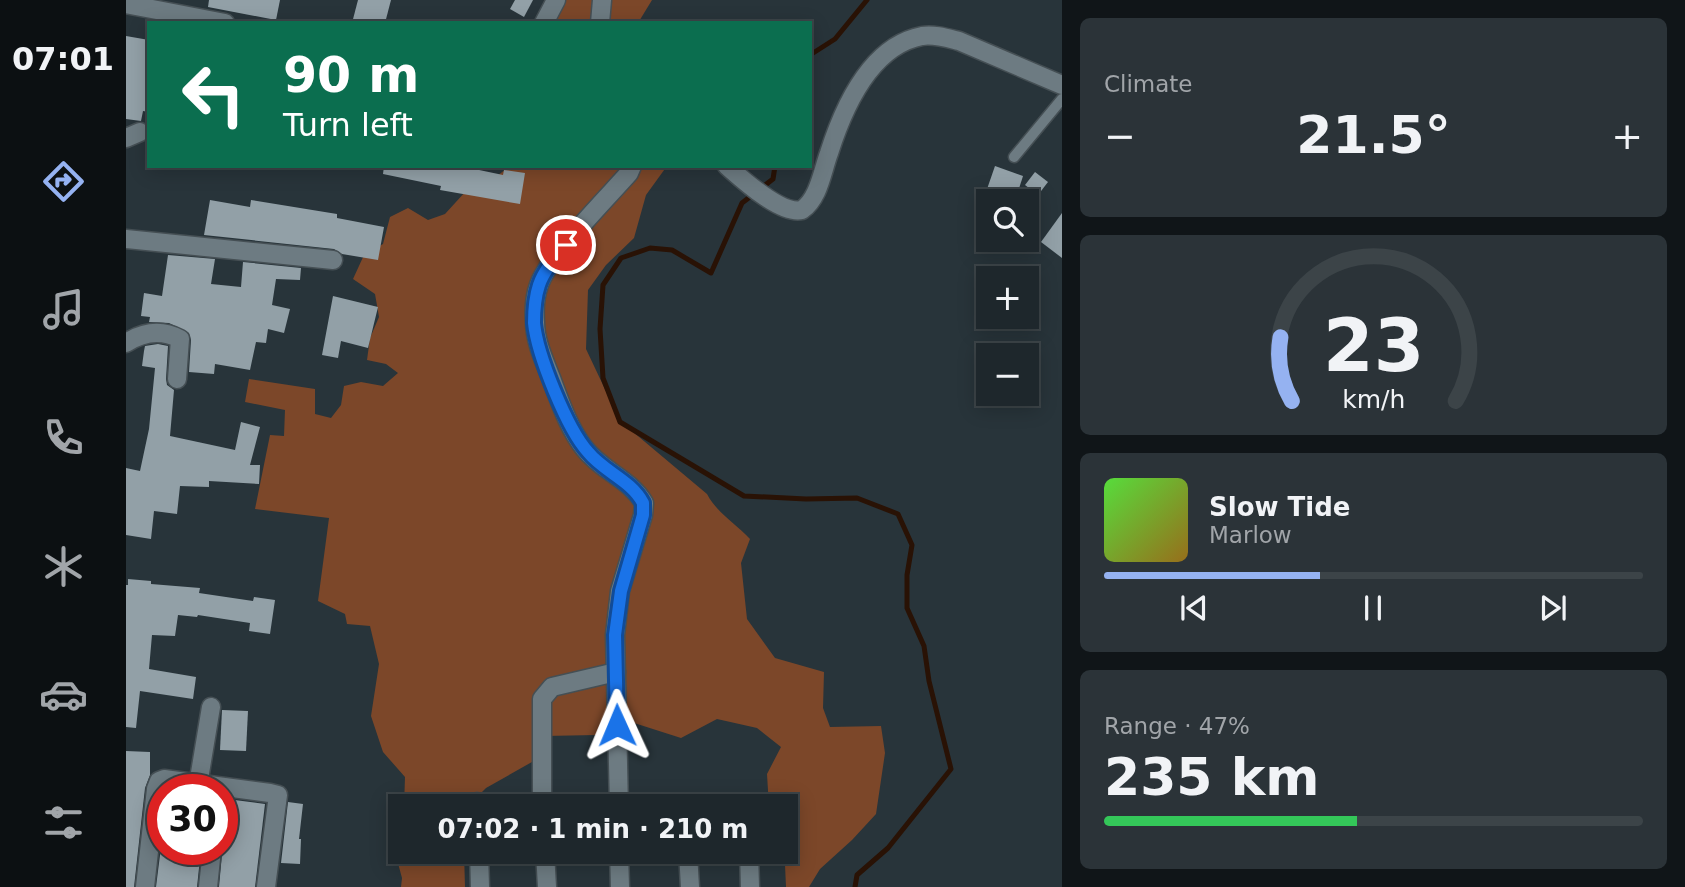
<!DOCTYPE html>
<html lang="en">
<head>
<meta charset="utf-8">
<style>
  body { margin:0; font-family:"DejaVu Sans",sans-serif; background:#2b3338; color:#f1f3f6; height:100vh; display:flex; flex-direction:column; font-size:26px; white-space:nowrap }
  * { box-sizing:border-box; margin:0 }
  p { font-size:23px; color:#a1a5a9 }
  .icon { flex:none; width:38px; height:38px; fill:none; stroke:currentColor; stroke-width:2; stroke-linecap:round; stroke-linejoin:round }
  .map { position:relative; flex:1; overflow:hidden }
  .sheet { display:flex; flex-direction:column; gap:18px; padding:18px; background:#101518; width:623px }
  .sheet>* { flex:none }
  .guide { position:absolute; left:21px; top:21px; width:665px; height:147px; border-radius:0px; box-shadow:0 4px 18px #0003,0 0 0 2px #3c4448; background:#0b6e4f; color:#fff; overflow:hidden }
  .buttons { position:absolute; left:850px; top:189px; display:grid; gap:14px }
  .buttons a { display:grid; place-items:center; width:63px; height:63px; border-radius:0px; background:#1e272c; box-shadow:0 4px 18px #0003,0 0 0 2px #3c4448; font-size:35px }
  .speed { position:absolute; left:21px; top:774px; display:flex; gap:14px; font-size:35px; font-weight:700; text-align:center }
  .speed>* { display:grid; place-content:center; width:91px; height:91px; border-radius:50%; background:#1e272c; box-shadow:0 4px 18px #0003,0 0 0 2px #3c4448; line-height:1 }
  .speed .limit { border:10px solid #d22; background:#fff; color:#111 }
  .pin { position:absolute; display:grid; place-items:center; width:60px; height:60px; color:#fff; margin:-30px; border:4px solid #fff; border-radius:50%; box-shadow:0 2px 7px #0007 }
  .me { position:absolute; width:77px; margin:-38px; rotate:359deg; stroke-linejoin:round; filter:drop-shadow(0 0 5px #0008) }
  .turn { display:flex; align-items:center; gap:24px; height:147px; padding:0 21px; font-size:32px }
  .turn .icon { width:91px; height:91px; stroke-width:2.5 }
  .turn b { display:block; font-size:49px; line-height:60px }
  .big { font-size:52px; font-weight:800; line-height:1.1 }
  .sheet .widget { flex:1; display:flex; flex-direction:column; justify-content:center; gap:10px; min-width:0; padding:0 24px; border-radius:10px; background:#2b3338 }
  .sheet .dial { align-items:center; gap:0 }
  .dial svg { height:182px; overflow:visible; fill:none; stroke:#3c4448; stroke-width:7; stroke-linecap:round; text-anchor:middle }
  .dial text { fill:#f1f3f6; stroke:none }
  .song { display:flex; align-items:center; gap:21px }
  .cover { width:84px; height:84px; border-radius:10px; background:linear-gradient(135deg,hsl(110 70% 55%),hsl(40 70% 35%)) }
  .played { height:7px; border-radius:4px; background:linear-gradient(90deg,#95b2f1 40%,#3c4448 40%) }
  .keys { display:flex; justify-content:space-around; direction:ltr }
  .heat { display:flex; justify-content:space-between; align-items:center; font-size:38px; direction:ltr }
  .charge { height:10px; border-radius:5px; background:linear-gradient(90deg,#34c759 47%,#3c4448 0) }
  .trip { position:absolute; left:262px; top:794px; width:410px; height:70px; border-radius:0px; background:#1e272c; box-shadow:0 4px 18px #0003,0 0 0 2px #3c4448; font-weight:800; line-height:70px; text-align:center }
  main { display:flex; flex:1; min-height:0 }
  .menu { display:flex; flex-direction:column; width:126px; justify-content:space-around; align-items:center; background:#0c1012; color:#a1a5a9 }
  .menu .icon { width:49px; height:49px }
  .menu .active { color:#95b2f1 }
  .menu b { font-size:32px; color:#f1f3f6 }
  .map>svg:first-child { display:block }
  .green { fill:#7c4729 }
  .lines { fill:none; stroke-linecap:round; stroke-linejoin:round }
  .stream { stroke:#291205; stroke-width:5 }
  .building { fill:#92a0a7 }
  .service-casing { stroke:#454f54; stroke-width:13 }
  .minor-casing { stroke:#454f54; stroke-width:21 }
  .service { stroke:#6d7b82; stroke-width:10 }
  .minor { stroke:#6d7b82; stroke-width:18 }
  .route-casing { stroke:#114b97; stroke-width:18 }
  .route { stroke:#1a73e8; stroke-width:12 }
</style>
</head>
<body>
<main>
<nav class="menu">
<b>07:01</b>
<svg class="icon active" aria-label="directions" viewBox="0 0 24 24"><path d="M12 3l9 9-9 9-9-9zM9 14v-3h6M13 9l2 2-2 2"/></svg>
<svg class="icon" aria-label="music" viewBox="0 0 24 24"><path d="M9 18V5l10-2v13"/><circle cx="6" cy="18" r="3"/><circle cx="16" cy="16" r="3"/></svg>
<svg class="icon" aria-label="phone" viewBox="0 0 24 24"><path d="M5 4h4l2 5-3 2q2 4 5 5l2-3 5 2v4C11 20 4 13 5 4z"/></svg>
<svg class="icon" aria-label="climate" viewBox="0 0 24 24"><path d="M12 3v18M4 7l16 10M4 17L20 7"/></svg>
<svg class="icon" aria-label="car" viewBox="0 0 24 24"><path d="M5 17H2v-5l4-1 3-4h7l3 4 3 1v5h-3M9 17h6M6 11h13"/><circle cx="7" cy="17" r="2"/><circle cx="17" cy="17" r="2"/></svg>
<svg class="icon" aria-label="filters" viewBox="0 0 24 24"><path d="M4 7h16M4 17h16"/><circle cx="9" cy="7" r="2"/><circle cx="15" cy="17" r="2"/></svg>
</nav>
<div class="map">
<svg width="936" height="887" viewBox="0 0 936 887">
  <rect width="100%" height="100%" fill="#28343a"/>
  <g class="green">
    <path d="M420,0H526L512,23H415V8Z"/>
    <path d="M384,166H541L520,195L508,238L480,265L462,290L460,349L494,421L581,494C591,513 609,523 624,539L615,563L621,619L649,658L698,672L697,708L704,727L755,726L759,753L750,814L726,840L694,869L683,887H660L659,865L654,852H660V807H643L641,774L655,747L631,728L591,719L555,738L505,722L471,735L418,736L413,758L360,788L341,807H278L279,777L257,752L245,716L253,664L244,626L221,624L219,614L192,601L203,518L129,509L144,435L158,436L159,410L119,402L123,379L189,389V414L205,418L215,405L218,386L235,382L257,386L272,373L260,364L241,360L244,338L253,317L249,294L227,279L238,255L257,244L264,217L282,208L302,220L319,214L340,191L367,179Z"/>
    <path d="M275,817V852H338L339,887H275L276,878L267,845Z"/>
  </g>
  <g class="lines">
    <g class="stream">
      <path d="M684,55L709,39L741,0"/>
      <path d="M649,166L647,179L616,203L585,273L546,250L524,248L495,258L477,285L474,329L477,378L494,422L618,496L680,499L731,498L772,514L786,545L781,575V608L798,646L803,681L825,769L762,848L731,875L729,887"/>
    </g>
  </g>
  <g class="building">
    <path d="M83,0H154L150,20L82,7Z"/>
    <path d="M232,0H265L259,23H226Z"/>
    <path d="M389,0H407L398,17L384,9Z"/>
    <path d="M0,36L23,40V112L17,111L15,121L0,119Z"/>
    <path d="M258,166H334L377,175L378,170L399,173L394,204L314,190L315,186L257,174Z"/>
    <path d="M869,166L897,176L889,201L860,192Z"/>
    <path d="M909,172L922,182L912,195L899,185Z"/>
    <path d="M84,200L124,207L125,200L211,214V218L258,227L252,260L216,254L208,249L78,235Z"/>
    <path d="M936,213V258L915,242Z"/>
    <path d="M42,255L89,259L85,284L115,287L117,262L175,268L174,280L150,279L146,305L164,309L158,333L142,329L140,343L130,342L124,370L89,364L88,374L63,372L65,340L63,333L43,323L23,322L24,317L15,316L18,293L36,296Z"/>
    <path d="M207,296L252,307L242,348L215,341L212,358L196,355Z"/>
    <path d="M32,344L42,346L40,379L41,385L48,390L44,436L109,450L115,422L134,427L124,465H134L133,484L83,481V487L54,486L51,514L28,511L25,539L0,535V468L14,471L23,429L29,368L16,366L18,351L19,346Z"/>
    <path d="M2,579L25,581V584L74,588L73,593L127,601L128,597L149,600L144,634L123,631L124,623L72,615L71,617L52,615L49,636L26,635L23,669L70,677L67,699L14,691L10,728L0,727V585H2Z"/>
    <path d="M96,710L122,711L120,751L94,750Z"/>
    <path d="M0,751L24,752V775L19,788L8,887H0Z"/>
    <path d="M101,799L139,804L129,887H93Z"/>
    <path d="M162,802L177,804L173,839H175L174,864L155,863Z"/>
    <path d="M37,831V849H75L71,887H30Z"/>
  </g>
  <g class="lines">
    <defs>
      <path id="service" d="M888,157L936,99"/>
      <g id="minor">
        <path d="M0,4L99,23"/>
        <path d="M418,23L430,0"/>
        <path d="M474,23L476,0"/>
        <path d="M0,138L14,132"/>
        <path d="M601,166C617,180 655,215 676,210C693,198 696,172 703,153C717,109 744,46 796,36C808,34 821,38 833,41L936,85"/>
        <path d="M0,239L207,260"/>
        <path d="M0,343C17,332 35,329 54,339L51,379"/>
        <path d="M74,783V773L85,707"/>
        <path d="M351,802V807"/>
        <path d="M416,807V699L426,687L490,672"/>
        <path d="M493,807L489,635L494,591L517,515L518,503C504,479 476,471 459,449C443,429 434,402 425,378C418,360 409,341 409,322C408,309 409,296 413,285C422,257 482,197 503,173L506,166"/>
        <path d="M353,852L354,887"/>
        <path d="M419,852L421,887"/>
        <path d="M493,852L494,887"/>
        <path d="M562,852L564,887"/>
        <path d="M623,852L624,887"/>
        <path d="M19,887L30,789L33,781L38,779L144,793L152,795L140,887"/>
        <path d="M82,887L86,849"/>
      </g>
    </defs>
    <use href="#service" class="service-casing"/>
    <use href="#minor" class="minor-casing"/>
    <use href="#service" class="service"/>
    <use href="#minor" class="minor"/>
  </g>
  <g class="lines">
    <defs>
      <path id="route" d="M440,245C430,257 418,270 413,285C409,297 408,311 408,323C411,354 441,429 462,452C478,472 505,480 517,503V515L495,591L489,635L491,725"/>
    </defs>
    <use href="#route" class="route-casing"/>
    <use href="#route" class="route"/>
  </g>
</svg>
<div class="buttons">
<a><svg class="icon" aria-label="search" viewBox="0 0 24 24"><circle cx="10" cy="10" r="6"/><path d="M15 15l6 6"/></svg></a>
<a>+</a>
<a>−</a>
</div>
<div class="speed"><div class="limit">30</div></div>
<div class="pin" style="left:440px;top:245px;background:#d93025"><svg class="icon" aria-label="arrive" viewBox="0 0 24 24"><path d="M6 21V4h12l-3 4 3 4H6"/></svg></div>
<svg class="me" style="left:491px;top:725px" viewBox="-20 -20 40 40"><path d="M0-17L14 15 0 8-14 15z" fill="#1a73e8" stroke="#fff" stroke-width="4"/></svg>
<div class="trip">07:02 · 1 min · 210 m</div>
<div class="guide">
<div class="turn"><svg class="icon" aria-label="left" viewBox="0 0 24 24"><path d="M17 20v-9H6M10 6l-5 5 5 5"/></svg><div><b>90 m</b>Turn left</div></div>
</div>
</div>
<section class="sheet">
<div class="widget"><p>Climate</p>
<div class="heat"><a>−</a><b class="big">21.5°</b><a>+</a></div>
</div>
<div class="widget dial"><svg viewBox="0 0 100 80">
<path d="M14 69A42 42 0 1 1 86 69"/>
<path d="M14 69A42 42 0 0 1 9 41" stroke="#95b2f1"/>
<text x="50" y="56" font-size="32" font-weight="700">23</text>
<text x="50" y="72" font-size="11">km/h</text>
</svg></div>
<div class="widget">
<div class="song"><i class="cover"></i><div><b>Slow Tide</b><p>Marlow</p></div></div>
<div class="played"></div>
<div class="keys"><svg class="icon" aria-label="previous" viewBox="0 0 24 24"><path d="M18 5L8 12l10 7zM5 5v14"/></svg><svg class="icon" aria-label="pause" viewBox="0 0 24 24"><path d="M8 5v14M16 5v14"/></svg><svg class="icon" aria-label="next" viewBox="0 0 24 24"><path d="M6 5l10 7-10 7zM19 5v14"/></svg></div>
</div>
<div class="widget"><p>Range · 47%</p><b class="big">235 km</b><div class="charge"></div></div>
</section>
</main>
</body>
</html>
